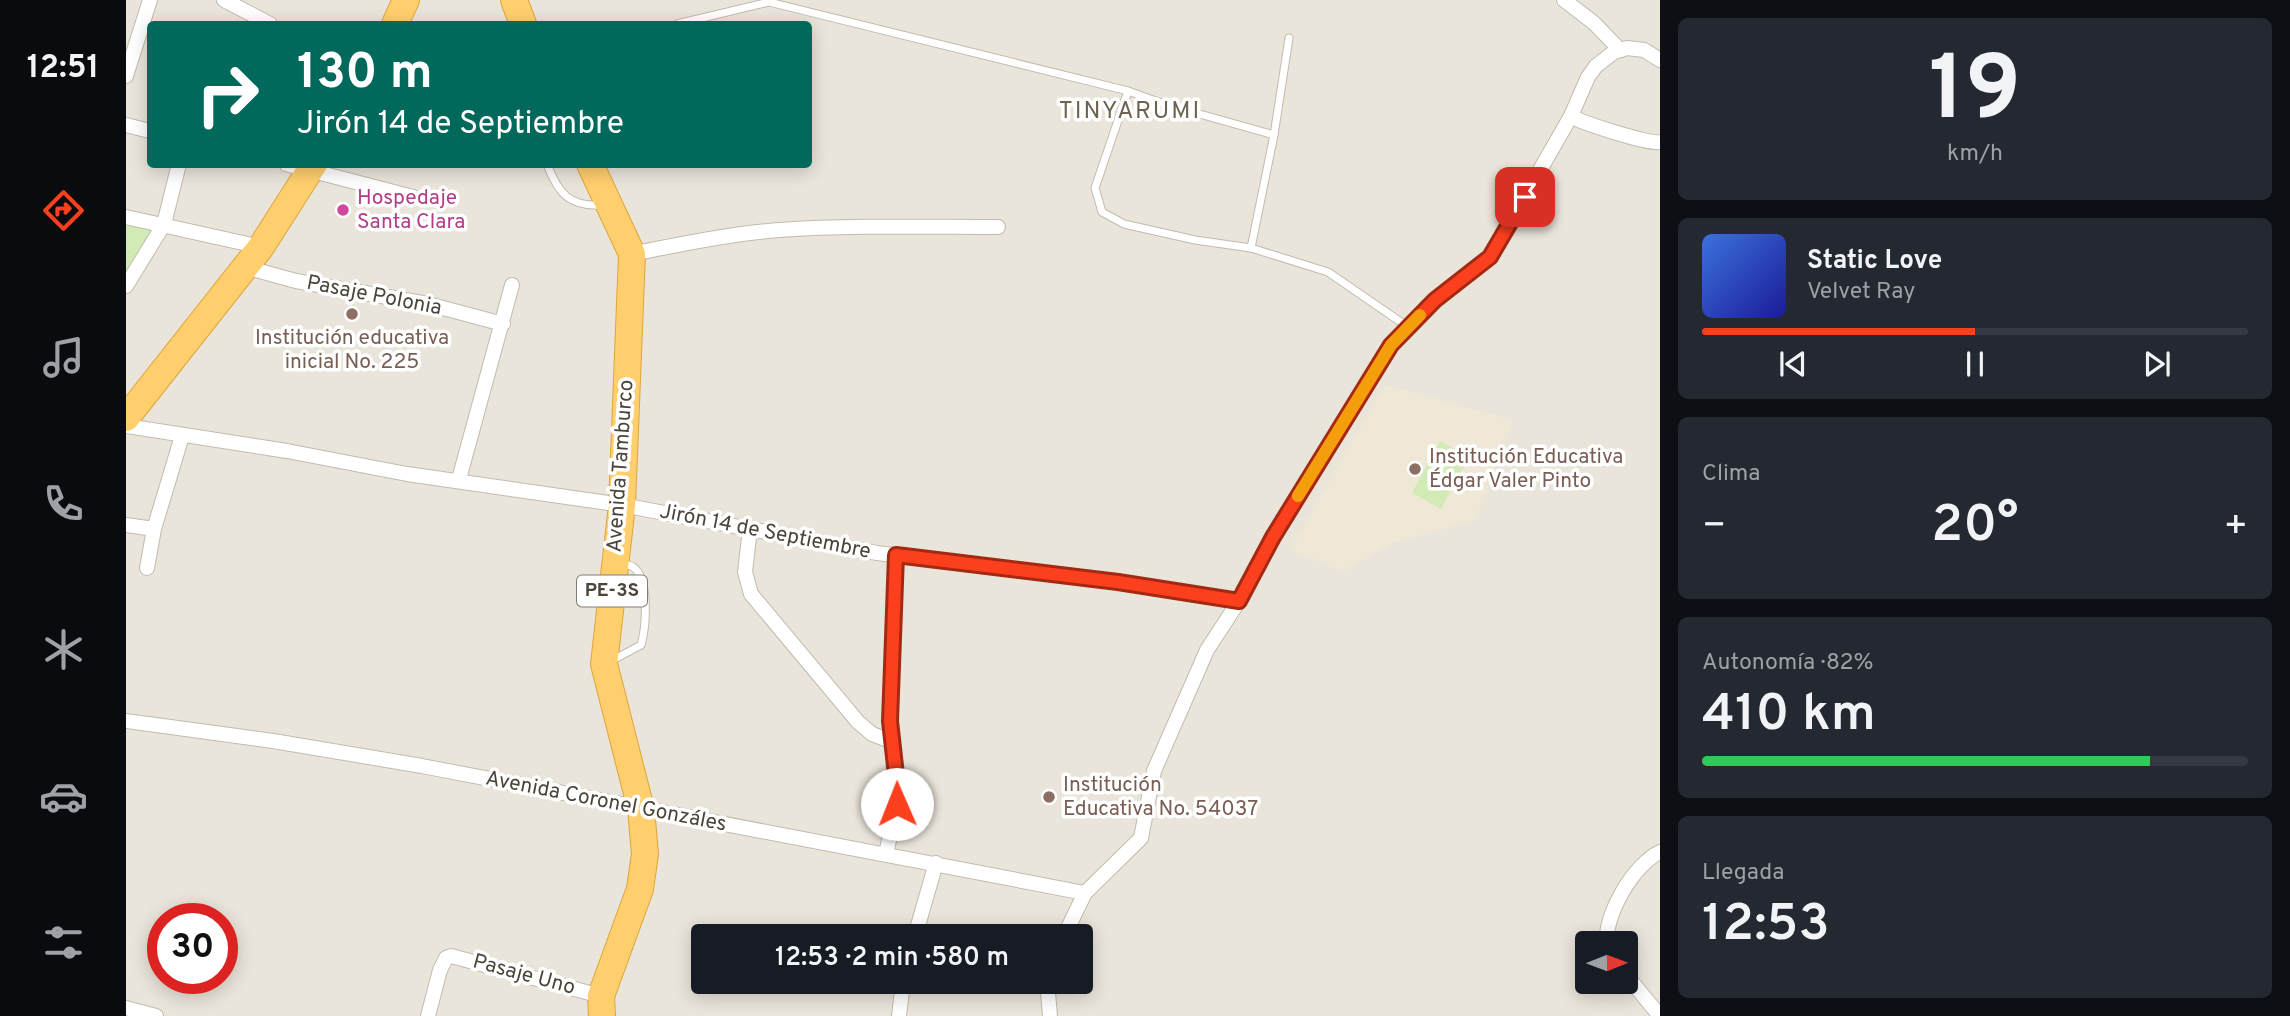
<!DOCTYPE html>
<html lang="es">
<head>
<meta charset="utf-8">
<style>
  body { margin:0; font-family:Overpass,sans-serif; background:#242831; color:#f1f3f6; height:100vh; display:flex; flex-direction:column; font-size:26px; white-space:nowrap }
  * { box-sizing:border-box; margin:0 }
  p { font-size:23px; color:#9ea1a6 }
  .icon { flex:none; width:38px; height:38px; fill:none; stroke:currentColor; stroke-width:2; stroke-linecap:round; stroke-linejoin:round }
  .map { position:relative; flex:1; overflow:hidden }
  .details { display:flex; flex-direction:column; gap:18px; padding:18px; background:#0d0f14; width:630px }
  .details>* { flex:none }
  .hud { position:absolute; left:21px; top:21px; width:665px; height:147px; border-radius:7px; box-shadow:0 4px 18px #0003; background:#00695c; color:#fff; overflow:hidden }
  .needle { width:46px; rotate:89deg }
  .tools { position:absolute; left:1449px; top:931px; display:grid; gap:14px }
  .tools a { display:grid; place-items:center; width:63px; height:63px; border-radius:7px; background:#171b24; box-shadow:0 4px 18px #0003; font-size:35px }
  .speed { position:absolute; left:21px; top:903px; display:flex; gap:14px; font-size:35px; font-weight:700; text-align:center }
  .speed>* { display:grid; place-content:center; width:91px; height:91px; border-radius:50%; background:#171b24; box-shadow:0 4px 18px #0003; line-height:1 }
  .speed .limit { border:10px solid #d22; background:#fff; color:#111 }
  .pin { position:absolute; display:grid; place-items:center; width:60px; height:60px; color:#fff; margin:-30px; border-radius:14px; box-shadow:0 4px 10px #0006 }
  .me { position:absolute; width:77px; margin:-38px; rotate:359deg; stroke-linejoin:round; filter:drop-shadow(0 0 5px #0008) }
  .turn { display:flex; align-items:center; gap:24px; height:147px; padding:0 35px; font-size:32px }
  .turn .icon { width:91px; height:91px; stroke-width:2.5 }
  .turn b { display:block; font-size:49px; line-height:60px }
  .big { font-size:52px; font-weight:600; line-height:1.1 }
  .details .tile { flex:1; display:flex; flex-direction:column; justify-content:center; gap:10px; min-width:0; padding:0 24px; border-radius:10px; background:#242831 }
  .details .dial { align-items:center; gap:0 }
  .dial b { font-size:91px; line-height:1 }
  .song { display:flex; align-items:center; gap:21px }
  .cover { width:84px; height:84px; border-radius:10px; background:linear-gradient(135deg,hsl(220 70% 55%),hsl(240 70% 35%)) }
  .played { height:7px; border-radius:4px; background:linear-gradient(90deg,#fc3f1d 50%,#363941 50%) }
  .keys { display:flex; justify-content:space-around; direction:ltr }
  .heat { display:flex; justify-content:space-between; align-items:center; font-size:38px; direction:ltr }
  .charge { height:10px; border-radius:5px; background:linear-gradient(90deg,#34c759 82%,#363941 0) }
  .trip { position:absolute; left:565px; top:924px; width:402px; height:70px; border-radius:7px; background:#171b24; box-shadow:0 4px 18px #0003; font-weight:600; line-height:70px; text-align:center }
  main { display:flex; flex:1; min-height:0 }
  .menu { display:flex; flex-direction:column; width:126px; justify-content:space-around; align-items:center; background:#090b0e; color:#9ea1a6 }
  .menu .icon { width:49px; height:49px }
  .menu .on { color:#fc3f1d }
  .menu b { font-size:32px; color:#f1f3f6 }
  .map>svg:first-child { display:block }
  .residential { fill:#eae5da; fill-rule:evenodd }
  .education { fill:#efe8d6 }
  .green { fill:#d2eab5 }
  .lines { fill:none; stroke-linecap:round; stroke-linejoin:round }
  .lane-casing { stroke:#c2bbae; stroke-width:9 }
  .street-casing { stroke:#c2bbae; stroke-width:16 }
  .highway-casing { stroke:#e0a43c; stroke-width:28 }
  .lane { stroke:#fff; stroke-width:7 }
  .street { stroke:#fff; stroke-width:14 }
  .highway { stroke:#ffcf6e; stroke-width:26 }
  .route-casing { stroke:#a42913; stroke-width:18 }
  .route { stroke:#fc3f1d; stroke-width:12 }
  .slow { stroke:#f59e0b; stroke-width:12 }
  .hotel-dot { fill:#d1479c; stroke:#fff; stroke-width:2.5 }
  .education-dot { fill:#8d6e63; stroke:#fff; stroke-width:2.5 }
  .labels { text-anchor:middle; dominant-baseline:central; stroke-width:7; stroke-linejoin:round; paint-order:stroke }
  .shield { fill:#fff; stroke:#817c74; stroke-width:2 }
  .shield-label { font-size:19px; font-weight:bold; fill:#4b4439 }
  .hotel-label { font-size:21px; fill:#b23c85; stroke:#fff; text-anchor:start }
  .street-label { font-size:21px; fill:#4b4439; stroke:#fff }
  .education-label { font-size:21px; fill:#785e54; stroke:#fff; text-anchor:start }
  .quarter-label { font-size:24px; letter-spacing:2px; fill:#6e6250; stroke:#fff }
</style>
</head>
<body>
<main>
<nav class="menu">
<b>12:51</b>
<svg class="icon on" aria-label="directions" viewBox="0 0 24 24"><path d="M12 3l9 9-9 9-9-9zM9 14v-3h6M13 9l2 2-2 2"/></svg>
<svg class="icon" aria-label="music" viewBox="0 0 24 24"><path d="M9 18V5l10-2v13"/><circle cx="6" cy="18" r="3"/><circle cx="16" cy="16" r="3"/></svg>
<svg class="icon" aria-label="phone" viewBox="0 0 24 24"><path d="M5 4h4l2 5-3 2q2 4 5 5l2-3 5 2v4C11 20 4 13 5 4z"/></svg>
<svg class="icon" aria-label="climate" viewBox="0 0 24 24"><path d="M12 3v18M4 7l16 10M4 17L20 7"/></svg>
<svg class="icon" aria-label="car" viewBox="0 0 24 24"><path d="M5 17H2v-5l4-1 3-4h7l3 4 3 1v5h-3M9 17h6M6 11h13"/><circle cx="7" cy="17" r="2"/><circle cx="17" cy="17" r="2"/></svg>
<svg class="icon" aria-label="filters" viewBox="0 0 24 24"><path d="M4 7h16M4 17h16"/><circle cx="9" cy="7" r="2"/><circle cx="15" cy="17" r="2"/></svg>
</nav>
<div class="map">
<svg width="1534" height="1016" viewBox="0 0 1534 1016">
  <rect width="100%" height="100%" fill="#f6f3ec"/>
  <path class="residential" d="M0,0H1534V1016H0ZM24,24H682V164H24ZM37,919H96V978H37ZM578,936H956V982H578ZM1461,943H1500V982H1461Z"/>
  <path class="education" d="M1259,385L1387,420L1350,519L1267,543L1216,572L1164,549Z"/>
  <g class="green">
    <path d="M0,222L31,230L0,282Z"/>
    <path d="M1314,441L1343,457L1315,509L1286,493Z"/>
  </g>
  <g class="lines">
    <defs>
      <g id="lane">
        <path d="M551,24L643,2L1002,91L1038,104L1148,135"/>
        <path d="M1002,91L969,188L976,212L998,224L1069,240L1125,248L1202,272L1282,327"/>
        <path d="M421,164C432,193 443,207 476,205"/>
        <path d="M1125,248L1148,135L1163,38"/>
        <path d="M485,661L515,645C520,628 524,578 507,567C504,565 500,564 496,563"/>
      </g>
      <g id="street">
        <path d="M98,0L144,24"/>
        <path d="M1438,0L1468,23L1494,50"/>
        <path d="M0,76L24,0"/>
        <path d="M1445,116C1456,123 1525,145 1534,142"/>
        <path d="M0,125L24,131"/>
        <path d="M160,164L287,197"/>
        <path d="M0,217L135,247"/>
        <path d="M506,254C555,244 604,234 653,230C726,225 800,227 872,227"/>
        <path d="M119,267L170,281L302,304L377,324"/>
        <path d="M0,286L38,224L53,164"/>
        <path d="M0,426L161,451L281,474L496,505L751,553L992,582L1113,601"/>
        <path d="M333,479L386,285"/>
        <path d="M0,525L28,529"/>
        <path d="M624,529L619,572L625,594L732,722L746,734L767,742"/>
        <path d="M21,568L28,529L56,436"/>
        <path d="M0,721L147,741L296,766L959,893"/>
        <path d="M760,854L771,804V784L764,721L770,555"/>
        <path d="M789,936L810,863"/>
        <path d="M938,936L959,893L1015,838L1028,771L1081,650L1113,601L1147,537L1265,345L1309,300L1364,257L1445,116L1462,77L1470,66L1488,52L1501,48L1518,50L1534,60"/>
        <path d="M1481,943C1478,915 1508,864 1534,852"/>
        <path d="M1500,975L1534,1016"/>
        <path d="M0,1008L30,1016"/>
        <path d="M302,1016L314,970L320,958L325,956L475,996"/>
        <path d="M773,1016L777,982"/>
        <path d="M924,1016L922,993L924,982"/>
      </g>
      <g id="highway">
        <path d="M388,0L397,24"/>
        <path d="M269,24L280,0"/>
        <path d="M464,164L506,254L496,505L478,664L515,809L519,854L514,889L475,996L476,1016"/>
        <path d="M0,418L135,247L188,164"/>
      </g>
    </defs>
    <use href="#lane" class="lane-casing"/>
    <use href="#street" class="street-casing"/>
    <use href="#highway" class="highway-casing"/>
    <use href="#lane" class="lane"/>
    <use href="#street" class="street"/>
    <use href="#highway" class="highway"/>
  </g>
  <g class="lines">
    <defs>
      <path id="route" d="M771,804V784L764,721L770,555L992,582L1113,601L1147,537L1265,345L1309,300L1364,257L1399,197"/>
    </defs>
    <use href="#route" class="route-casing"/>
    <use href="#route" class="route"/>
    <path class="slow" d="M1172,496L1265,345L1294,315"/>
  </g>
  <circle class="hotel-dot" cx="217" cy="210" r="7"/>
  <g class="education-dot">
    <circle cx="226" cy="314" r="7"/>
    <circle cx="1289" cy="469" r="7"/>
    <circle cx="923" cy="797" r="7"/>
  </g>
  <g class="labels">
    <rect class="shield" x="451" y="575.5" width="70" height="31" rx="5"/>
    <g class="shield-label">
      <text x="486" y="591">PE-3S</text>
    </g>
    <g class="hotel-label">
      <text x="231" y="198">Hospedaje<tspan x="231" dy="24">Santa Clara</tspan></text>
    </g>
    <g class="street-label">
      <text transform="translate(248 296) rotate(11)">Pasaje Polonia</text>
      <text transform="translate(495 466) rotate(-86)">Avenida Tamburco</text>
      <text transform="translate(639 532) rotate(11)">Jirón 14 de Septiembre</text>
      <text transform="translate(480 802) rotate(11)">Avenida Coronel Gonzáles</text>
      <text transform="translate(398 975) rotate(15)">Pasaje Uno</text>
    </g>
    <g class="education-label">
      <text x="226" y="338" text-anchor="middle">Institución educativa<tspan x="226" dy="24">inicial No. 225</tspan></text>
      <text x="1303" y="457">Institución Educativa<tspan x="1303" dy="24">Édgar Valer Pinto</tspan></text>
      <text x="937" y="785">Institución<tspan x="937" dy="24">Educativa No. 54037</tspan></text>
    </g>
    <g class="quarter-label">
      <text x="1004" y="112">TINYARUMI</text>
    </g>
  </g>
</svg>
<div class="tools">
<a><svg class="needle" viewBox="-14 -14 28 28"><path d="M0-13l5 13h-10z" fill="#e53935"/><path d="M0 13l5-13h-10z" fill="#9ea1a6"/></svg></a>
</div>
<div class="speed"><div class="limit">30</div></div>
<div class="pin" style="left:1399px;top:197px;background:#d93025"><svg class="icon" aria-label="arrive" viewBox="0 0 24 24"><path d="M6 21V4h12l-3 4 3 4H6"/></svg></div>
<svg class="me" style="left:771px;top:804px" viewBox="-20 -20 40 40"><circle r="19" fill="#fff"/><path d="M0-13L10 11 0 6-10 11z" fill="#fc3f1d"/></svg>
<div class="trip">12:53 · 2 min · 580 m</div>
<div class="hud">
<div class="turn"><svg class="icon" aria-label="right" viewBox="0 0 24 24"><path d="M7 20v-9h11M14 6l5 5-5 5"/></svg><div><b>130 m</b>Jirón 14 de Septiembre</div></div>
</div>
</div>
<section class="details">
<div class="tile dial"><b>19</b><p>km/h</p></div>
<div class="tile">
<div class="song"><i class="cover"></i><div><b>Static Love</b><p>Velvet Ray</p></div></div>
<div class="played"></div>
<div class="keys"><svg class="icon" aria-label="previous" viewBox="0 0 24 24"><path d="M18 5L8 12l10 7zM5 5v14"/></svg><svg class="icon" aria-label="pause" viewBox="0 0 24 24"><path d="M8 5v14M16 5v14"/></svg><svg class="icon" aria-label="next" viewBox="0 0 24 24"><path d="M6 5l10 7-10 7zM19 5v14"/></svg></div>
</div>
<div class="tile"><p>Clima</p>
<div class="heat"><a>−</a><b class="big">20°</b><a>+</a></div>
</div>
<div class="tile"><p>Autonomía · 82%</p><b class="big">410 km</b><div class="charge"></div></div>
<div class="tile"><p>Llegada</p><b class="big">12:53</b></div>
</section>
</main>
</body>
</html>
